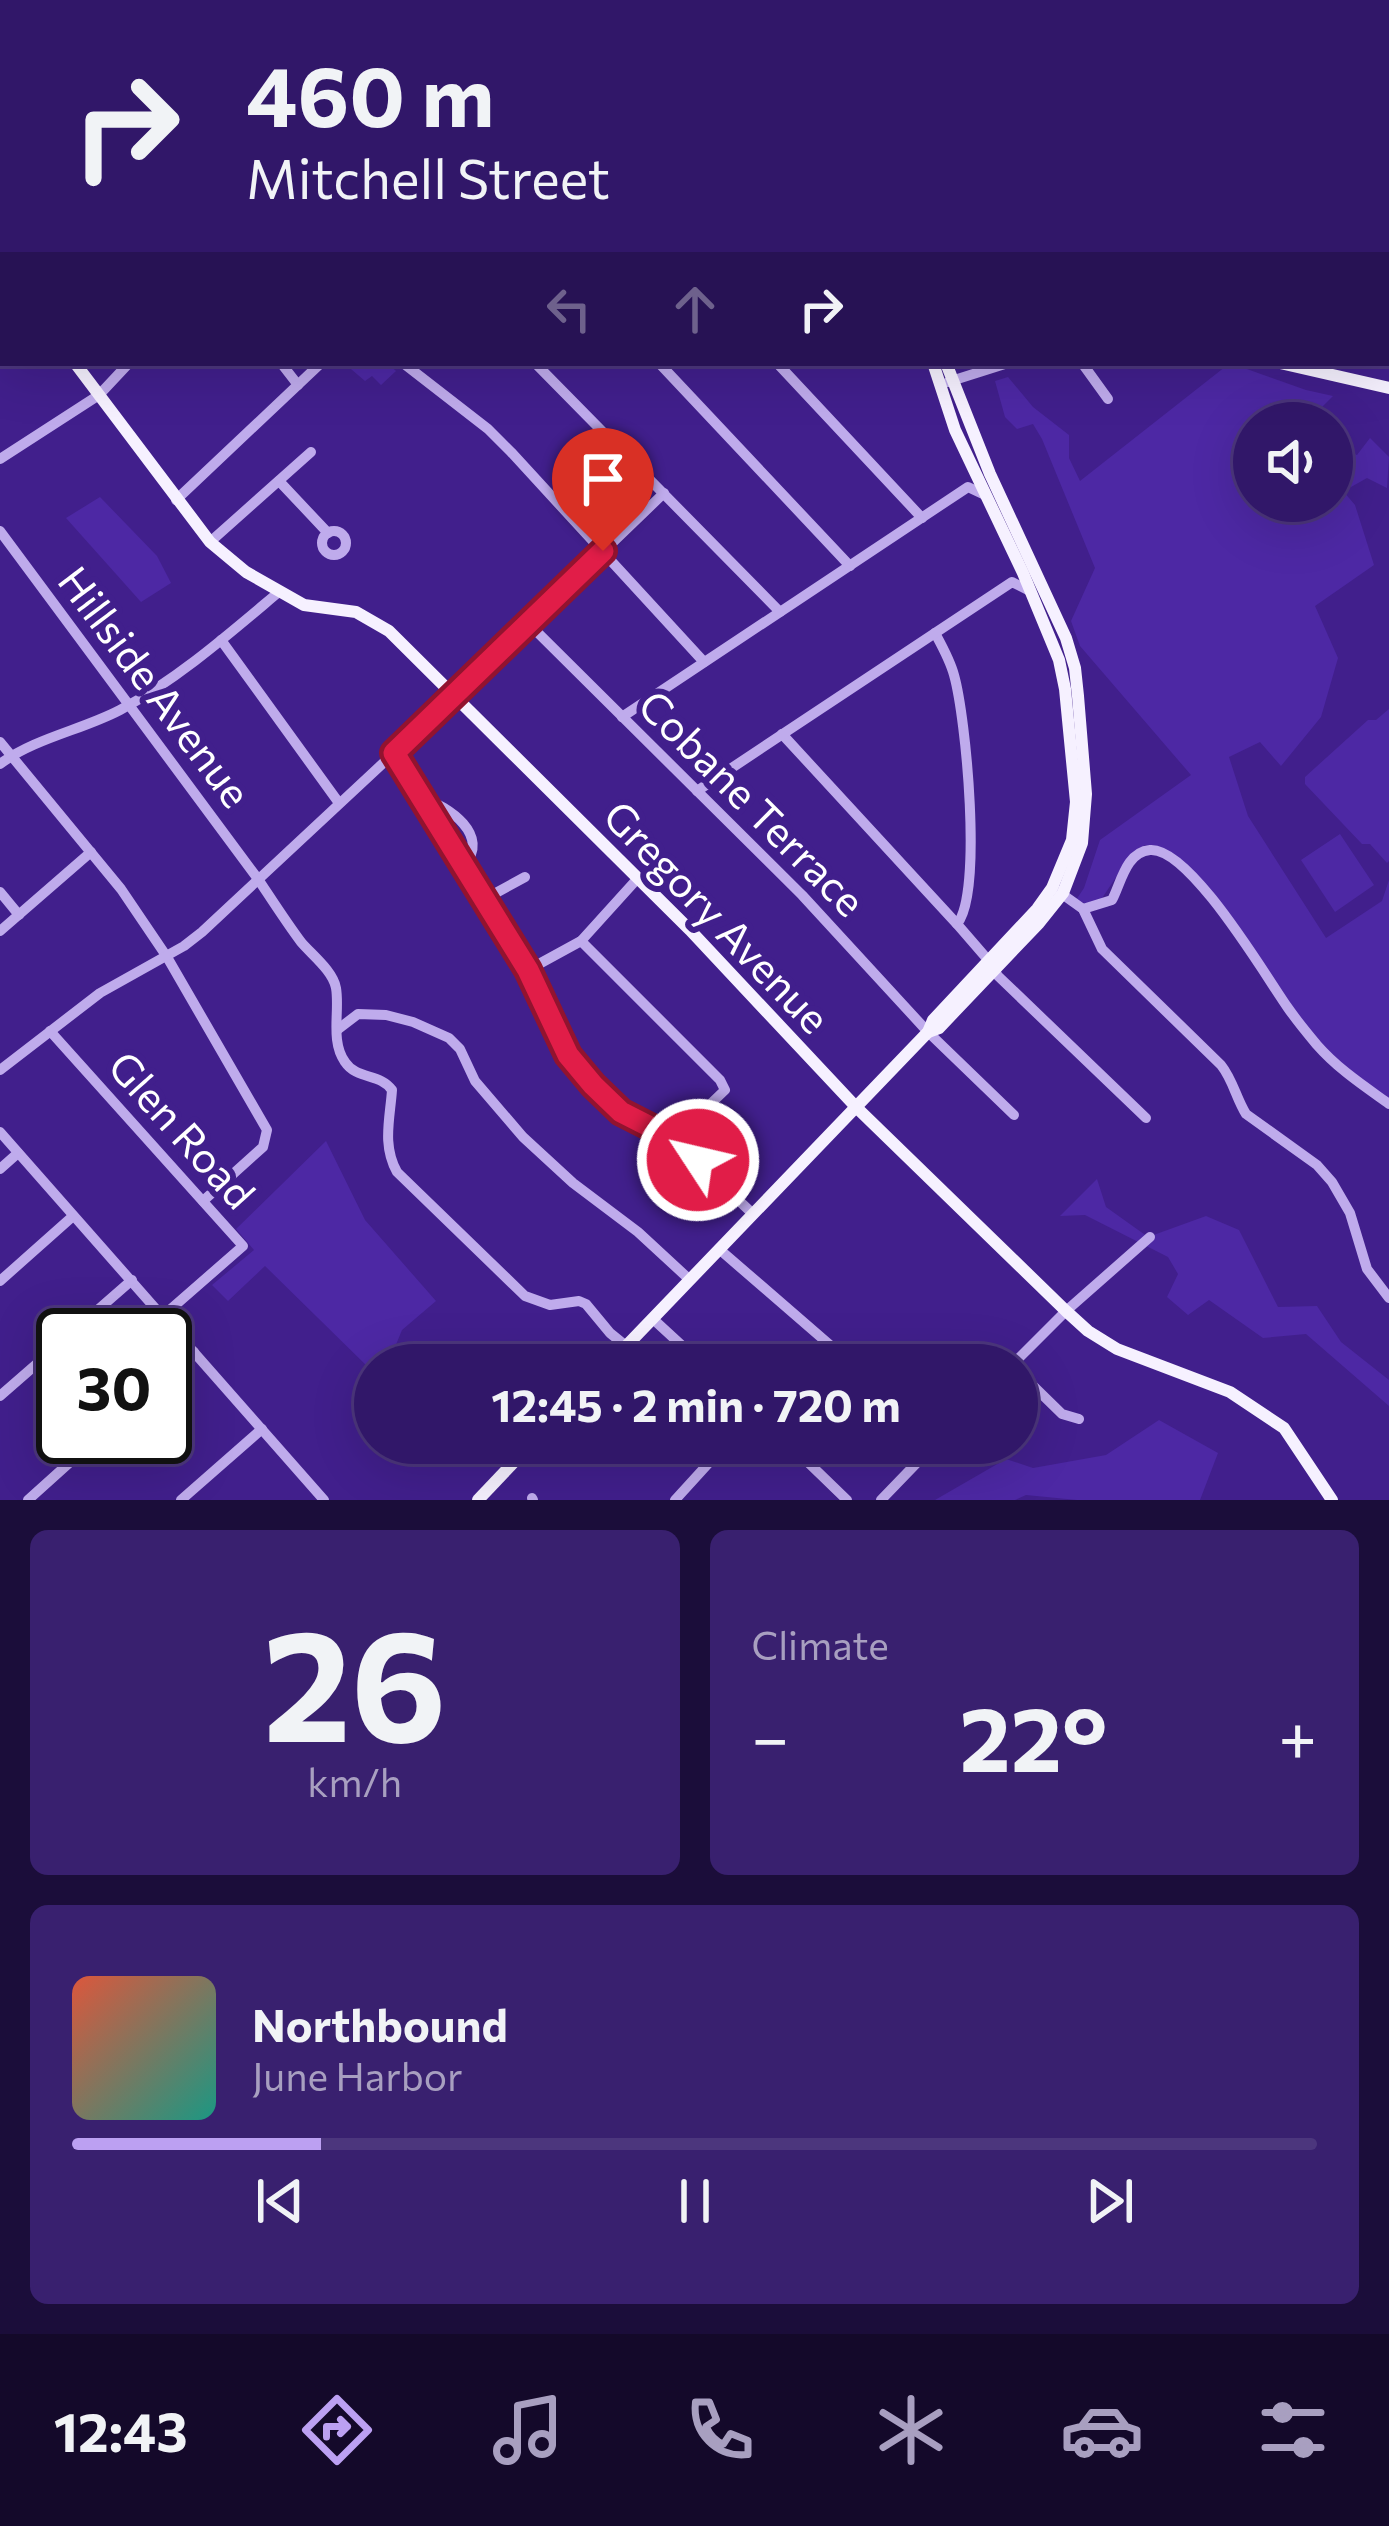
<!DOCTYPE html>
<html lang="en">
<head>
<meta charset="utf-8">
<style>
  body { margin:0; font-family:Commissioner,sans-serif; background:#39206f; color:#f1f3f6; height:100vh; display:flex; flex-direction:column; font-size:45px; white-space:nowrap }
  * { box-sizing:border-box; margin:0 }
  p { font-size:39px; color:#a89fc0 }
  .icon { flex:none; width:66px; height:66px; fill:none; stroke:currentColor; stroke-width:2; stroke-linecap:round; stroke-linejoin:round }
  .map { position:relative; height:1500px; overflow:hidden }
  .details { display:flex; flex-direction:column; gap:30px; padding:30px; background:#1b0d3a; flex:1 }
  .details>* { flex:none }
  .guide { position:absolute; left:0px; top:0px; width:1389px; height:366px; box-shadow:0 12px 48px #0002,0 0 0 3px #4c367d; background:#311769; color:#f1f3f6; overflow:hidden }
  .tools { position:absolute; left:1233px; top:402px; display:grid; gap:24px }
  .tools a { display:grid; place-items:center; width:120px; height:120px; border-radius:50%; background:#311769; box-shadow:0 12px 48px #0002,0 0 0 3px #4c367d; font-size:60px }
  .speed { position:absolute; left:36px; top:1308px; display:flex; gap:24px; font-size:60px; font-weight:700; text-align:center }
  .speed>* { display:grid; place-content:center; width:156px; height:156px; border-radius:50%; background:#311769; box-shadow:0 12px 48px #0002,0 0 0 3px #4c367d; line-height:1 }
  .speed .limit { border:6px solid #111; border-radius:18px; background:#fff; color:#111 }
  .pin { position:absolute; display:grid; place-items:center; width:102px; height:102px; color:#fff; margin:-123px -51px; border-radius:50% 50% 50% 0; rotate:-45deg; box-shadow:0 0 12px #0007 }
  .pin .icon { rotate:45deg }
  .me { position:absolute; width:132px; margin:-66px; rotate:305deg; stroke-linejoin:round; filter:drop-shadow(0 0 9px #0008) }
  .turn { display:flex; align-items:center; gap:42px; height:252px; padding:0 48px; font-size:54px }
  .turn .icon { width:156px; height:156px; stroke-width:2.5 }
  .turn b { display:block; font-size:84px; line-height:102px }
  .lanes { display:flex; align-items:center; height:114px; padding:0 48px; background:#0003; justify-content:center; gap:60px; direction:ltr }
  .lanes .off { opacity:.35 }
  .big { font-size:90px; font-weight:700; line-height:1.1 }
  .details .widget { flex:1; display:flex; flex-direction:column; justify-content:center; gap:18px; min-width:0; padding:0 42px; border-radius:18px; background:#39206f }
  .details .dial { align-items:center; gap:0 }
  .dial b { font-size:156px; line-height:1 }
  .song { display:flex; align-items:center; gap:36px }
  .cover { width:144px; height:144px; border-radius:18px; background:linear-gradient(135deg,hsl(10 70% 55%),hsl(170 70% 35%)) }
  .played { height:12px; border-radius:6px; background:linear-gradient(90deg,#bca0f2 20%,#4c367d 20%) }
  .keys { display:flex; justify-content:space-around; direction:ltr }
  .heat { display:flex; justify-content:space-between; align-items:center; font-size:66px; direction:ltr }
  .details .tiles { flex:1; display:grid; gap:30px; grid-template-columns:1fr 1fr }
  .widget:last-child { grid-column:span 2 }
  .trip { position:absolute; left:354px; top:1344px; width:684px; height:120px; border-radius:60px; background:#311769; box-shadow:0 12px 48px #0002,0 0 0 3px #4c367d; font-weight:700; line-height:120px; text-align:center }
  .menu { display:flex; height:192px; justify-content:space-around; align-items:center; background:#14092a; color:#a89fc0 }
  .menu .icon { width:84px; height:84px }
  .menu .active { color:#bca0f2 }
  .menu b { font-size:54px; color:#f1f3f6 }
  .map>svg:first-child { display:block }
  .green { fill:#4d28a4 }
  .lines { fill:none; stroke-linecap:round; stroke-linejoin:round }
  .minor { stroke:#bfabec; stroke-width:10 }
  .major { stroke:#f6f1ff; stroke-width:12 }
  .route-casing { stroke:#92132f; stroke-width:30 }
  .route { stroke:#e11d48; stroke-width:21 }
  .labels { text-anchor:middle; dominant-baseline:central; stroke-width:12; stroke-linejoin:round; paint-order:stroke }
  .street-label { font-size:42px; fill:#fff; stroke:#411f8c }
</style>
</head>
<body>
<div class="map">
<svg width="1389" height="1500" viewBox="0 0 1389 1500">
  <rect width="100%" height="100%" fill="#411f8c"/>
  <g class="green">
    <path d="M344,363H387L396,371L381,385L372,376L365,381Z"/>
    <path d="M1230,363L1306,390L1333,396L1306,423H1254V501H1332V478L1355,505L1374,565L1315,606L1338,658L1321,717L1281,766L1260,742L1229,757L1248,816L1326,938L1382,901L1389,880V1106L1333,1065L1173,853L1145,845L1133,852L1096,907L1076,900L1084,888L1100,840L1191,775L1080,646L1071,621L1095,568L1042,439L1033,424L1017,429L1005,417L995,381L1008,377L1033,407L1069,435V458L1080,481Z"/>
    <path d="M1370,438L1389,457L1387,488L1367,478L1351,487L1332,469V452L1337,448L1357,455Z"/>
    <path d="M100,497L157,556L171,583L141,602L66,518Z"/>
    <path d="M1389,709V861L1387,863L1370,844H1362L1305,784V777L1368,720H1376Z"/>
    <path d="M1340,834L1374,885L1335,912L1301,860Z"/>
    <path d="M326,1141L365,1220L436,1301L402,1330L395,1347L370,1369L265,1266L228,1301L212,1285L254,1250L236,1229Z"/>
    <path d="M1097,1179L1106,1207L1148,1237L1206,1216L1239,1230L1278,1307L1317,1306L1341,1342L1389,1380V1406L1306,1334L1263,1338L1209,1300L1188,1315L1167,1297L1178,1274L1168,1257L1085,1215L1060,1216Z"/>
    <path d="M1159,1420L1218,1453L1200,1500H1077L1026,1495L1015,1500H935L1006,1459L1033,1468L1106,1455Z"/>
  </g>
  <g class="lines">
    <g class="minor">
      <path d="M6,0L8,3"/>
      <path d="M161,0L164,3"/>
      <path d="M273,0V3"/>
      <path d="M467,0L468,3"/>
      <path d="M710,0L712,3"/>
      <path d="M1330,0L1334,3"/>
      <path d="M51,3L52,0"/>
      <path d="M768,3L769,0"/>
      <path d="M1143,3L1146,0"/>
      <path d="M1386,55L1389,58"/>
      <path d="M0,97L3,95"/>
      <path d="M281,363L298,385"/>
      <path d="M403,363L488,429L511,452L704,662"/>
      <path d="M535,363L780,612"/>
      <path d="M659,363L850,566"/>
      <path d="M777,363L922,518"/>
      <path d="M1082,363L1108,399"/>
      <path d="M948,382L1008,363"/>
      <path d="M0,459L99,395L129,363"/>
      <path d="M279,481L328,533"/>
      <path d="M176,500L321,363"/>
      <path d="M0,531L258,879C272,900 286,922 301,942C312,955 333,971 336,988C340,1011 330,1041 345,1062C357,1080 380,1073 392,1090C390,1119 382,1145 397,1172L525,1296L550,1305L579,1301L586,1304L610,1333L626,1346"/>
      <circle cx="334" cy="543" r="12"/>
      <path d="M210,542L311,452"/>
      <path d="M528,623L802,895L928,1032L1014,1115"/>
      <path d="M935,633C942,646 950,660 954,675C966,717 983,894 957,924"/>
      <path d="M221,640L339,803"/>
      <path d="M622,717L968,487L985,495"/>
      <path d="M782,734L957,924L989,961L998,976L1146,1118"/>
      <path d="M0,742L121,889L167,957L267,1130L263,1147L203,1201"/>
      <path d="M394,753L528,970L568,1055L593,1085L621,1111L674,1139L753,1214"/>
      <path d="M0,764C35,738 82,730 120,710C178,679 230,633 280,591"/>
      <path d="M697,791L1012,582L1030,591"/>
      <path d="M422,798C449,806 491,836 464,865"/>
      <path d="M1055,889L1083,909L1102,949L1221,1065C1233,1080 1236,1098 1246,1114L1317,1165L1332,1182L1350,1213L1367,1269L1389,1298"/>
      <path d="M0,892L19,915"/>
      <path d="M483,900L525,877"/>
      <path d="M1083,909L1112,900C1121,883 1126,852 1150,850C1190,847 1266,977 1288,1008C1297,1021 1307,1033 1317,1045C1338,1069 1364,1086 1389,1104"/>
      <path d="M0,931L91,852"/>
      <path d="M581,941L720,1080L725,1090L674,1139"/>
      <path d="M528,970L581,941L638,878"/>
      <path d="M337,1030L358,1014L386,1015L413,1022L449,1038L460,1049L475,1081L523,1137L573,1183L638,1232L690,1280"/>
      <path d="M50,1031L243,1246L164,1315"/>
      <path d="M0,1070L100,993L184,946L202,932L394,753L664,493"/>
      <path d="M0,1132L324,1500"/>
      <path d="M0,1169L18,1153"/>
      <path d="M719,1249L853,1365"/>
      <path d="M0,1281L72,1217"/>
      <path d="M653,1319L703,1365"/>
      <path d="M69,1335L132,1280"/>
      <path d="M1012,1365L1066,1311L1150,1237"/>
      <path d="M1017,1370L1062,1414L1079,1419"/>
      <path d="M165,1377L194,1352"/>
      <path d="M0,1396L63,1341"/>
      <path d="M788,1443L847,1500"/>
      <path d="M532,1498L533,1500"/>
      <path d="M28,1500L98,1437"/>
      <path d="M181,1500L262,1429"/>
      <path d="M675,1500L727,1443"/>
      <path d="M881,1500L936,1443"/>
    </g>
    <g class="major">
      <path d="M953,3V0"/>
      <path d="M967,3V0"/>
      <path d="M0,257L3,261"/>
      <path d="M75,363L210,542L246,572L304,605L356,612L389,631L690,930L856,1107L1066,1311L1088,1331L1117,1349L1230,1392L1284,1428L1332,1500"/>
      <path d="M1280,363L1389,388"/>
      <path d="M928,1032L939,1028L1039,923L1063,893L1082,843L1086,794L1078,696L1075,668L1066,638L990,474L946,363"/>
      <path d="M608,1365L928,1032L933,1020L1037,909L1052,888L1072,840L1076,802L1065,689L1059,660L1023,573L955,430L933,363"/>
      <path d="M478,1500L532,1443"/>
    </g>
  </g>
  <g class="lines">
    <defs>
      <path id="route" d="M603,551L394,753L528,970L568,1055L593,1085L621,1112L674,1139L698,1160"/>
    </defs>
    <use href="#route" class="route-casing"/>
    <use href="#route" class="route"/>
  </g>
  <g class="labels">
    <g class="street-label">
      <text transform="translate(156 686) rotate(53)">Hillside Avenue</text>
      <text transform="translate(753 802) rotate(45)">Cobane Terrace</text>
      <text transform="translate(718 916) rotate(46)">Gregory Avenue</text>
      <text transform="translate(183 1129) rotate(48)">Glen Road</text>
    </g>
  </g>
</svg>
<div class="tools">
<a><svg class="icon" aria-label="sound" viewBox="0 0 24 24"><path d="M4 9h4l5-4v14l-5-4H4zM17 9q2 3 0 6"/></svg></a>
</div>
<div class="speed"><div class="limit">30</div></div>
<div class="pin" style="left:603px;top:551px;background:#d93025"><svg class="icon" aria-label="arrive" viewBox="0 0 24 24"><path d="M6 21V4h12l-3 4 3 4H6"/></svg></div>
<svg class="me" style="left:698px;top:1160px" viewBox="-20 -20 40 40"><circle r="17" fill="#e11d48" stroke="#fff" stroke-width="3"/><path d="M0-11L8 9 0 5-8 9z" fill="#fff"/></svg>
<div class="trip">12:45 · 2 min · 720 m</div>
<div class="guide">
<div class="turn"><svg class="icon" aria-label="right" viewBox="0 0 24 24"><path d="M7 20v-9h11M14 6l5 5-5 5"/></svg><div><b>460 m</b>Mitchell Street</div></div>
<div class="lanes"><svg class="icon off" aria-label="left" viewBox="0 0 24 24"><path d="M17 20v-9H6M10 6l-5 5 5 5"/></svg><svg class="icon off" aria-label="ahead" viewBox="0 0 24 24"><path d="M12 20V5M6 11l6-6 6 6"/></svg><svg class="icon" aria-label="right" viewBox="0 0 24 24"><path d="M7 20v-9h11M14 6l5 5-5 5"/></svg></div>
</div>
</div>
<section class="details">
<div class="tiles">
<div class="widget dial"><b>26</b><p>km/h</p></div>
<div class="widget"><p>Climate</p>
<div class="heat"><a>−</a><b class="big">22°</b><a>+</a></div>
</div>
<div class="widget">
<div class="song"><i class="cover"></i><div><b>Northbound</b><p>June Harbor</p></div></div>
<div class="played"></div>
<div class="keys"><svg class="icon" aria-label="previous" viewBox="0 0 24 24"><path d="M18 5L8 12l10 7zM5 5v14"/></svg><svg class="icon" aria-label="pause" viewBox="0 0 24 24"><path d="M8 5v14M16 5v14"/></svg><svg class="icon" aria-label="next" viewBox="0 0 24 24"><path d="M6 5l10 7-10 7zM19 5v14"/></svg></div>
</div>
</div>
</section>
<nav class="menu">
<b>12:43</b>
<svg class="icon active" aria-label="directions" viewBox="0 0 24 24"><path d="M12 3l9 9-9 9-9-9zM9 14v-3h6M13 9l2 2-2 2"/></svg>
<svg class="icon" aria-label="music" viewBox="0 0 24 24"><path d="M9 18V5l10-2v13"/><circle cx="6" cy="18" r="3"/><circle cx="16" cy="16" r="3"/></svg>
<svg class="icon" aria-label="phone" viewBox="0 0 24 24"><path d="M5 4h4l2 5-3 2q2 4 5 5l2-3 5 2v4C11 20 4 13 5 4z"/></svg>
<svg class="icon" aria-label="climate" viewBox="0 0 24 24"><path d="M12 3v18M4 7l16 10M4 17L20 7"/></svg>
<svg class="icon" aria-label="car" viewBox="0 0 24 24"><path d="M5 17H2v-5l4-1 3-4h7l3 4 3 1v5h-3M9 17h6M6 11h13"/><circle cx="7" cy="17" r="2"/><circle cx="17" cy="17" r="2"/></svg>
<svg class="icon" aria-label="filters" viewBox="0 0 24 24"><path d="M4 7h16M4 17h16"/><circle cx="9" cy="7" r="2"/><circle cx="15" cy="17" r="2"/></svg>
</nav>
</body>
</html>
